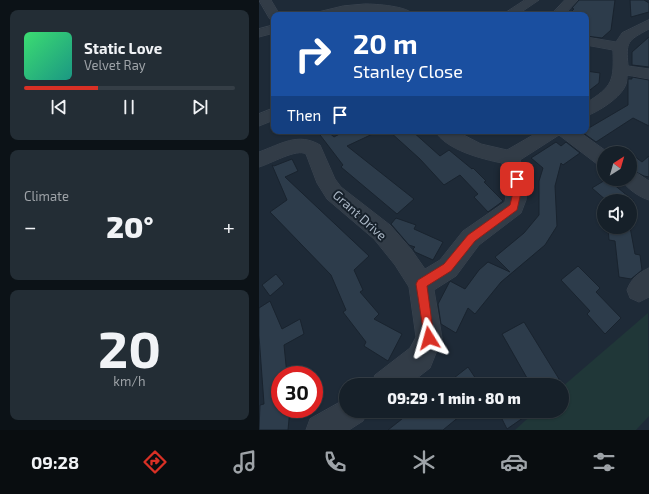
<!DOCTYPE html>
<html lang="en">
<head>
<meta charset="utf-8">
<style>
  body { margin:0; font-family:"Exo 2",sans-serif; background:#232d35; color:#f1f3f6; height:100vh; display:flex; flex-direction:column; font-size:15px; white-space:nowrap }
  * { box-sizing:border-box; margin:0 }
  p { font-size:13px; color:#9ea3a8 }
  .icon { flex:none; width:22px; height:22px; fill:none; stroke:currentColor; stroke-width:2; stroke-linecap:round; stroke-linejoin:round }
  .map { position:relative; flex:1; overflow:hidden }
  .drawer { display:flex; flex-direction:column; gap:10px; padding:10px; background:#0c1217; width:259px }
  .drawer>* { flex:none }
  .top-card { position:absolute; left:12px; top:12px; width:318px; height:122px; border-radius:8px; box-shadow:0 1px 3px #0004,0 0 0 1px #353e46; background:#1a4fa0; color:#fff; overflow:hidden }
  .needle { width:26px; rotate:37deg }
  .buttons { position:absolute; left:338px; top:146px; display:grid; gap:8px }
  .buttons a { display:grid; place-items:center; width:40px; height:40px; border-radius:50%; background:#162029; box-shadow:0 1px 3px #0004,0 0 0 1px #353e46; font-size:20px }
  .speed { position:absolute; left:12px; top:366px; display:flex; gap:8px; font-size:20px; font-weight:700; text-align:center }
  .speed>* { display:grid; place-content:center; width:52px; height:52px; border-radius:50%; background:#162029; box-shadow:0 1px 3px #0004,0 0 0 1px #353e46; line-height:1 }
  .speed .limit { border:6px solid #d22; background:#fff; color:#111 }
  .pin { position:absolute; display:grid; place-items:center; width:34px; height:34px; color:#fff; margin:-17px; border-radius:8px; box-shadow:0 2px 6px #0006 }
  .me { position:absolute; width:44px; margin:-22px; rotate:352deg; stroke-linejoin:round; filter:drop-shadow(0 0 3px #0008) }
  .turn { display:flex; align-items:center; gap:14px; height:84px; padding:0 16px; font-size:18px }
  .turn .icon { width:52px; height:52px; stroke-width:2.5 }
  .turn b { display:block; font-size:28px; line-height:34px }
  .then { display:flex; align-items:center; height:38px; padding:0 16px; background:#0003; gap:8px; font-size:15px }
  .big { font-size:30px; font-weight:800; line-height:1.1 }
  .drawer .card { flex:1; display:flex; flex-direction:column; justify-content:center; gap:6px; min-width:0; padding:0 14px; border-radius:8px; background:#232d35 }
  .drawer .dial { align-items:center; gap:0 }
  .dial b { font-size:52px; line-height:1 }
  .song { display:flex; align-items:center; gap:12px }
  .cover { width:48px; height:48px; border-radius:6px; background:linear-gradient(135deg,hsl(140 70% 55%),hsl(170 70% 35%)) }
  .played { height:4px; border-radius:2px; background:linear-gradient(90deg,#d93025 35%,#353e46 35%) }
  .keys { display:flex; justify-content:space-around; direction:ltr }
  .heat { display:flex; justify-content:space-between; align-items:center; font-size:22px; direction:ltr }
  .trip { position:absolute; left:80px; top:378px; width:230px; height:40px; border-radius:20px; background:#162029; box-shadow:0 1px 3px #0004,0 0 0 1px #353e46; font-weight:800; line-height:40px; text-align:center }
  .menu { display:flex; height:64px; justify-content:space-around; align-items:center; background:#090d10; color:#9ea3a8 }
  .menu .icon { width:28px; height:28px }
  .menu .active { color:#d93025 }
  .menu b { font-size:18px; color:#f1f3f6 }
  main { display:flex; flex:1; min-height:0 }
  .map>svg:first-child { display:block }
  .green { fill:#203738 }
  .building { fill:#2d3c4b; stroke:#19232e }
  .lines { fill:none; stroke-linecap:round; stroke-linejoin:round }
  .minor-casing { stroke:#3b4551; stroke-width:1 }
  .minor { fill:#323c47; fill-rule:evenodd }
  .route { fill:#d93025; stroke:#8d1f18 }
  .labels { text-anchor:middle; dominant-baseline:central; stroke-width:4; stroke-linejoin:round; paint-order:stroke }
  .street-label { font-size:13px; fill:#abb7c5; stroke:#17212b }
</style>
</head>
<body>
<main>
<section class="drawer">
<div class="card">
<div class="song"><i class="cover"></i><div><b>Static Love</b><p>Velvet Ray</p></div></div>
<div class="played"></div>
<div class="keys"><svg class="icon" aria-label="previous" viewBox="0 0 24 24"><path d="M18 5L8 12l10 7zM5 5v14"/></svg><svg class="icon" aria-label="pause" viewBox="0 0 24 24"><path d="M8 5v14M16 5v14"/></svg><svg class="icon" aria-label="next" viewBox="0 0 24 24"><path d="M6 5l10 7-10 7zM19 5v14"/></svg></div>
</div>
<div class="card"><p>Climate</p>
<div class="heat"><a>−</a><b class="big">20°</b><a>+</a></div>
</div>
<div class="card dial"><b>20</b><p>km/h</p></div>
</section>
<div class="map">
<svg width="390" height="430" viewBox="0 0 390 430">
  <rect width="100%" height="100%" fill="#1e2a37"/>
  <path class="green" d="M389,313L390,416L377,430H256L277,411H303V387Z"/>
  <g class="building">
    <path d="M320,0H356L352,30L343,38L327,36V15H309L315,9L313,8Z"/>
    <path d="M371,0H385L390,3V12L372,17Z"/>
    <path d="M390,37V67L373,65V52Z"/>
    <path d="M327,71L341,73L340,83L327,93Z"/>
    <path d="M373,77L390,80V126L374,118L337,142L323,132L369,105V79H373Z"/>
    <path d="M58,131H68L75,137L86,131H120L88,146L155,199L138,214L82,167L84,165Z"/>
    <path d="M130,131H153L181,156L190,150L213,169L214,168L227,181L225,182L244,201L229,212L215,197L219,194L201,175L185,185L161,159Z"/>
    <path d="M297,142L302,146L307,142L321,153L304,165L302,163L296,186L298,226L286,245L242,282L216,314L209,308L197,333L182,324L179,304L191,281L206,289L220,270L229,262L251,272L236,257L265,233L280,215V181L284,168L272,158Z"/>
    <path d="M371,153L383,162L390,156V177L385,176L371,169Z"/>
    <path d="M33,159L39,171L26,177L110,256L95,270L104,290L101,292L120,314L115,319L143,334L129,361L105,346L107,342L84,312L87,310L72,275L11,212L28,200L13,165L15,166Z"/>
    <path d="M348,179L375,201H348L333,188Z"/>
    <path d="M137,218L157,225L155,229L184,242L174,260L156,252L154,249L156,247L150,245L132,224Z"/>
    <path d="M349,227H371L376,254L381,255L383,270L372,279L360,277L356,241L350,240Z"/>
    <path d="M319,266L341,288L337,292L362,318L346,334L328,314L331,311L302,280Z"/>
    <path d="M17,274L25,284L11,296L3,285Z"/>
    <path d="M11,301L23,329L41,319L45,334L25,345L28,375H21V409H31L29,430H0L1,405L5,404L0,336V308Z"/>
    <path d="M265,322L300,379L292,385H272L243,334Z"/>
    <path d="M209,367L221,385H186Z"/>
    <path d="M153,411H207L184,430H129Z"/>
    <path d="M239,411H274L248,429Z"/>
  </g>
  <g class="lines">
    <defs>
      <g id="minor">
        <path d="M0,0H12L21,15H15V20L11,19Z"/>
        <path d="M266,0H280L258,15H243Z"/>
        <path d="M306,0H319L305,15H292Z"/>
        <path d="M106,4C117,4 149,6 155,15C139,15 124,11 108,12C91,12 74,15 57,15L59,12L84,6Z"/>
        <path d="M390,20V29C368,41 367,41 369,66L390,69V79L368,75C368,78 368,81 367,84C363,97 339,112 327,116V103C354,86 355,81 354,50L327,45V37L357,42L363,33Z"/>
        <path d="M15,25V33L0,37V29Z"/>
        <path d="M15,108V120L0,126V114Z"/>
        <path d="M176,131H197L222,144L248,150L281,131H319L350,153H345V166L338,164L300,135L261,160L265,170L268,182L267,200L262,213L220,245L197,276L175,290L183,338L171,368L149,385H112L116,375L151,348L157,337L150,287L136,265L115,239L68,199L58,183L47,154C38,148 11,164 0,167V152C22,144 39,132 61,145L76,179L82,187L131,225L152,249L166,269L181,260L204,231L246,202C248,189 249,177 243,163C223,159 187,150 176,131Z"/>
        <path d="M371,170L378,173L390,181V200C380,197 367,188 362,179H371Z"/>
        <path d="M390,268V297L380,302L371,298L368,290C372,279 379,273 390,268Z"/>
        <path d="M87,399V411H109L104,421L90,430H47L51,419Z"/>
      </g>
    </defs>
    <use href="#minor" class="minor-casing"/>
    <use href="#minor" class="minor"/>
  </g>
  <path class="route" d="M258,176L262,179L263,188L258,210L216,241L192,271L168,286L175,338L174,342L170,344L166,342L157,284L159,280L185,264L209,235L251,205L255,188L254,179Z"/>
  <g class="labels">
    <g class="street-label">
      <text transform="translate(101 215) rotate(42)">Grant Drive</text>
    </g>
  </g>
</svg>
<div class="buttons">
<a><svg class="needle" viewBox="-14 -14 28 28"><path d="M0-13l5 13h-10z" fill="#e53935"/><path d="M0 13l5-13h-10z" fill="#9ea3a8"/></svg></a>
<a><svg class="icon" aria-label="sound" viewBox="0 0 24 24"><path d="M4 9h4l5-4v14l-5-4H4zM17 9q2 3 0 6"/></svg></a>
</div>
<div class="speed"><div class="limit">30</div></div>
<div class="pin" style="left:258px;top:179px;background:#d93025"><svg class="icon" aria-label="arrive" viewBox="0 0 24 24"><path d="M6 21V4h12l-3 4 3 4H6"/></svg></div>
<svg class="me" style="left:170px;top:338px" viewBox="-20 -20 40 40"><path d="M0-17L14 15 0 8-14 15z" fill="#d93025" stroke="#fff" stroke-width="4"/></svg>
<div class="trip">09:29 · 1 min · 80 m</div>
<div class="top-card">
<div class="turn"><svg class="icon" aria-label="right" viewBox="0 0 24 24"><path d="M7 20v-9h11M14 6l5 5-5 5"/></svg><div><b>20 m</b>Stanley Close</div></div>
<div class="then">Then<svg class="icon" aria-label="arrive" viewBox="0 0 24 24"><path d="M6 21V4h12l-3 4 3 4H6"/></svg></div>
</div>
</div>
</main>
<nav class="menu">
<b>09:28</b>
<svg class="icon active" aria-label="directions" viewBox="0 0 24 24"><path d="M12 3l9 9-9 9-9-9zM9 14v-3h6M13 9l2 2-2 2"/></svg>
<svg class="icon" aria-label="music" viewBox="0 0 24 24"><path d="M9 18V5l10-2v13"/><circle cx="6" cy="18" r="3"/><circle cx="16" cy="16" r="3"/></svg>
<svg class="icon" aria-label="phone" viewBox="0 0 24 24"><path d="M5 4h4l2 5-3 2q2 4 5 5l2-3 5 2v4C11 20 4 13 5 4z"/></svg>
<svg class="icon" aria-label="climate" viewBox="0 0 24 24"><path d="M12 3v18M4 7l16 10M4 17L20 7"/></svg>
<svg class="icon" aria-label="car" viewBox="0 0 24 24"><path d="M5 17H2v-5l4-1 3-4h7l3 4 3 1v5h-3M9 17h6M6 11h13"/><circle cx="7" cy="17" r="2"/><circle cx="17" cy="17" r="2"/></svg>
<svg class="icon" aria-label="filters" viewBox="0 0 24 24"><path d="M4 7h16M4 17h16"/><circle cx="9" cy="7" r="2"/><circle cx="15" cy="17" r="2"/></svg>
</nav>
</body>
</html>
